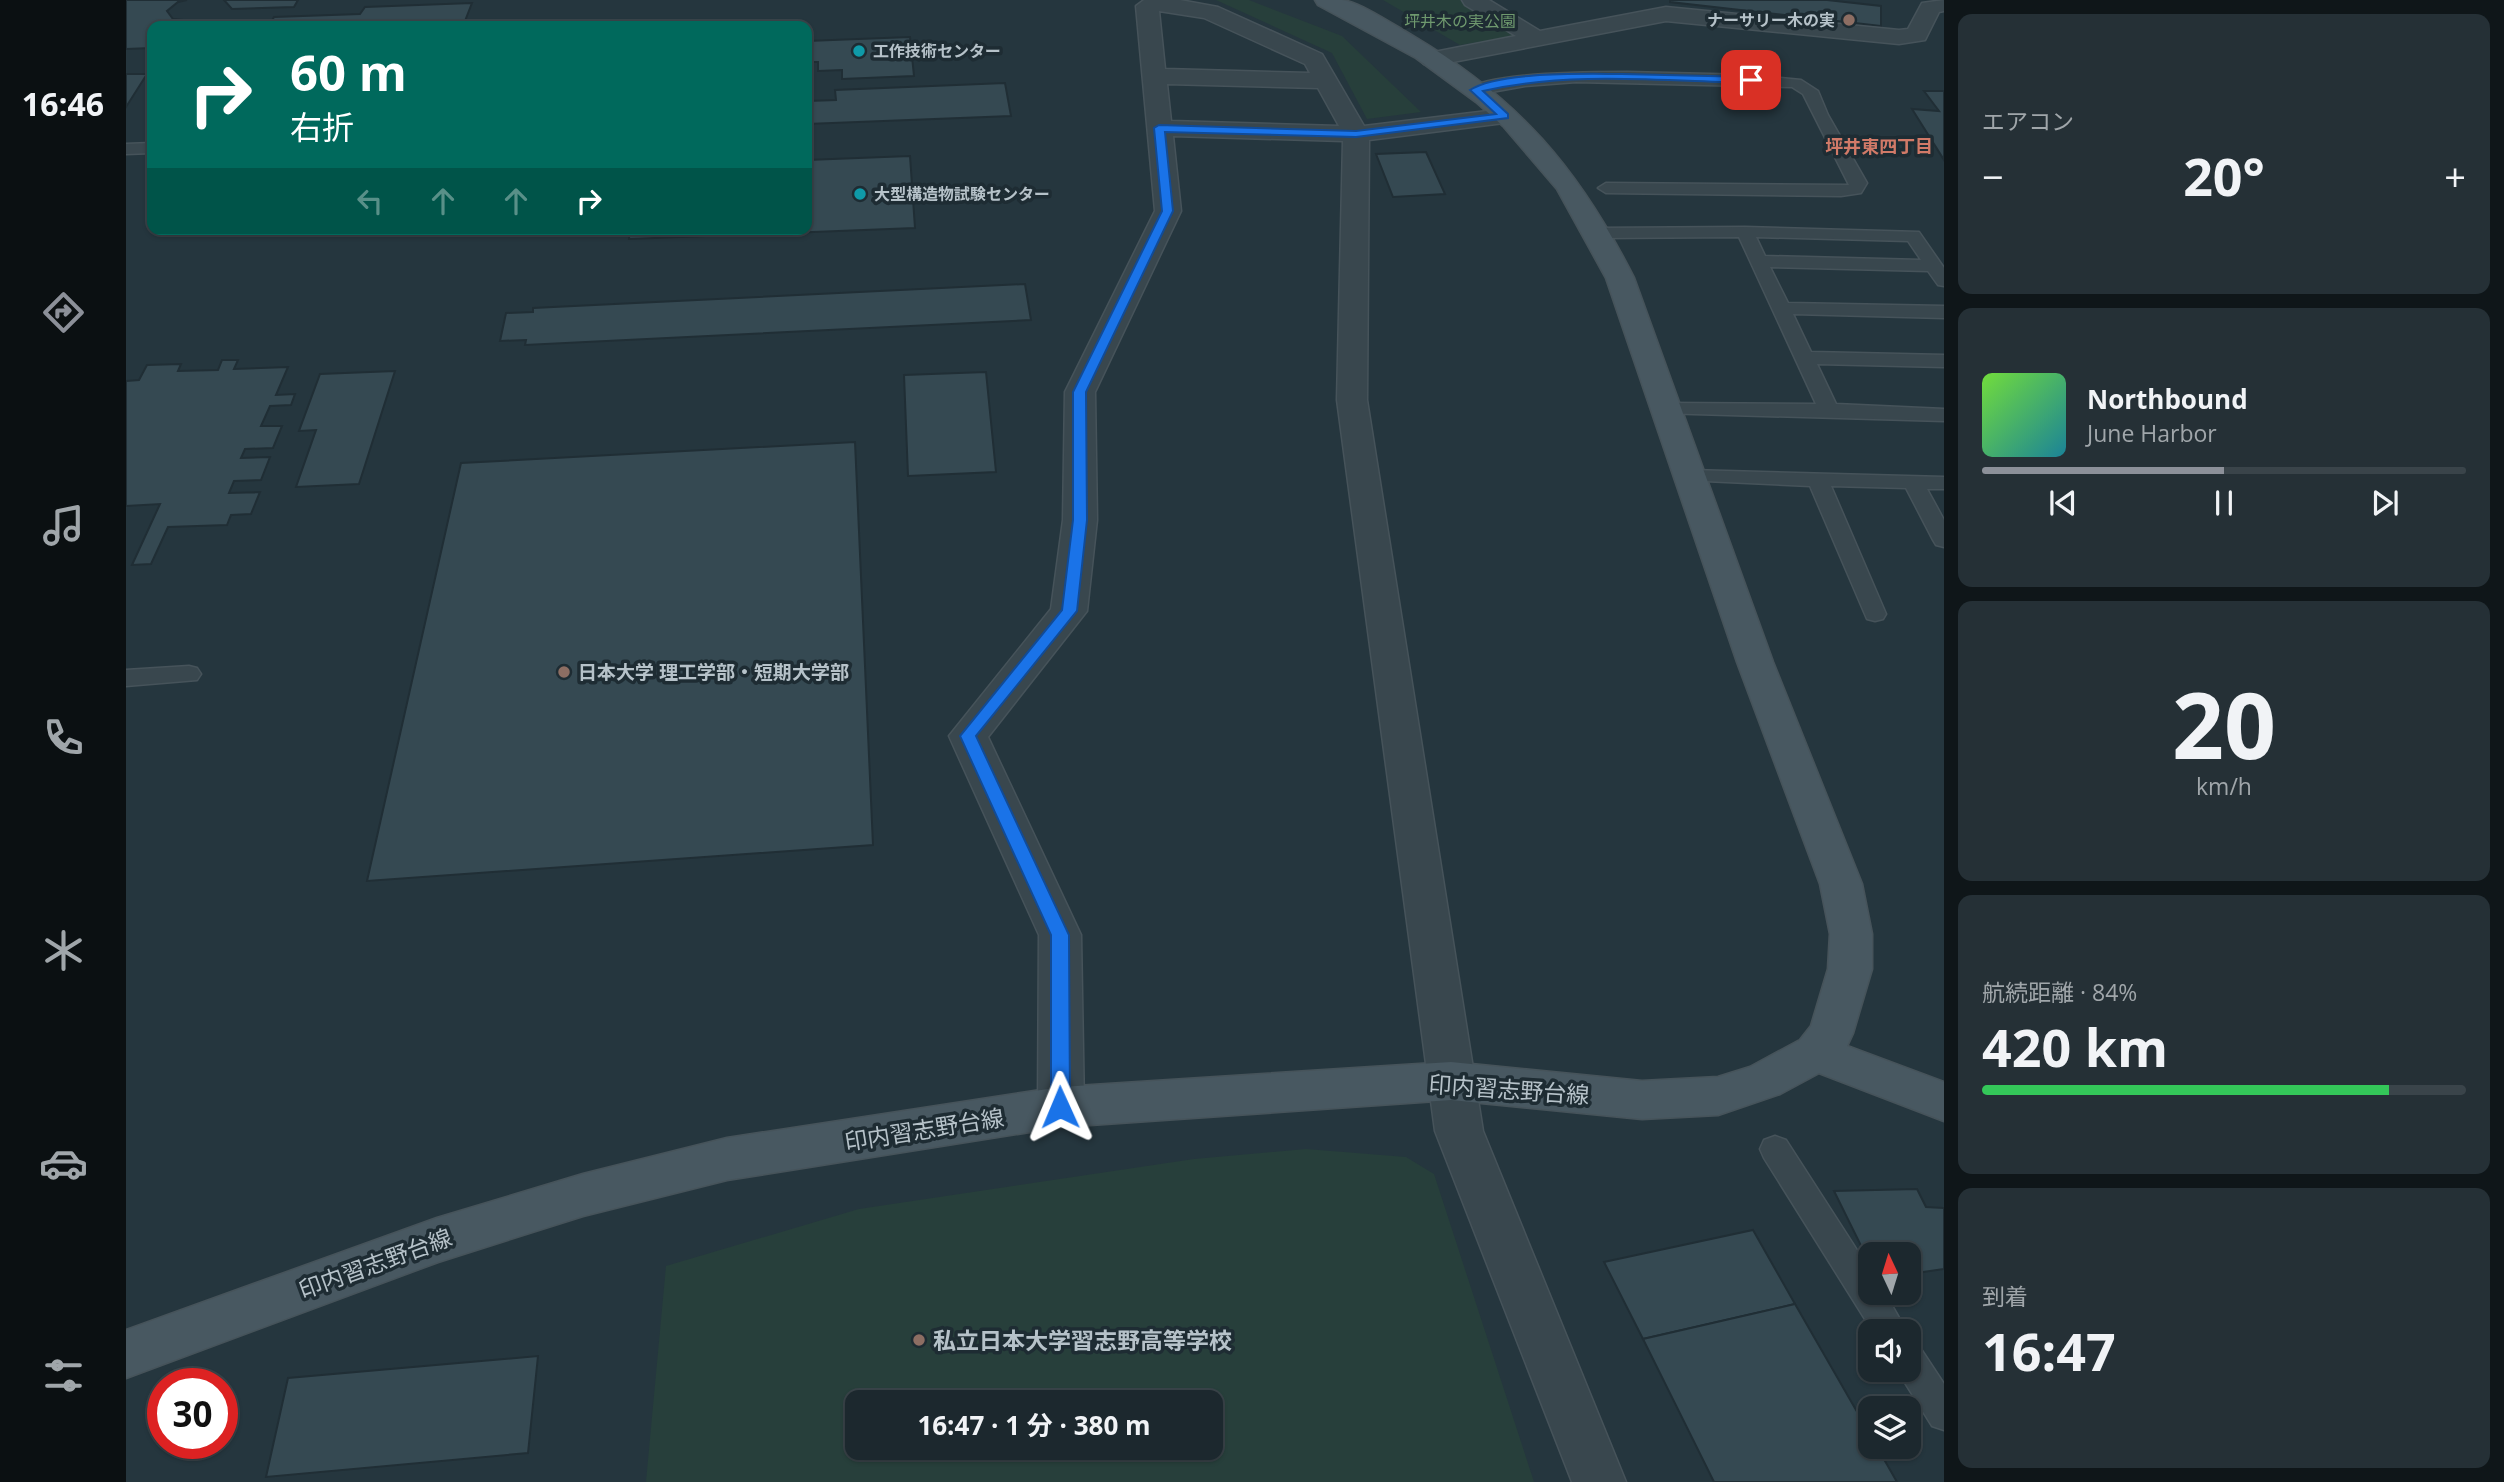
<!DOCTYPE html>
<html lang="ja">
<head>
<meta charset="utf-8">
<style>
  body { margin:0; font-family:"Open Sans","Noto Sans JP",sans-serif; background:#253036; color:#f1f3f6; height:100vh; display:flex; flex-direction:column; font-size:26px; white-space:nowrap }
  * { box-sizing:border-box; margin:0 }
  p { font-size:23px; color:#a0a6aa }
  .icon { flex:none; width:38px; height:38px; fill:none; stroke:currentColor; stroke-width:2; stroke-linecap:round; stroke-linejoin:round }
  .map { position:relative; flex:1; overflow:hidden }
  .panel { display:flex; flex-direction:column; gap:14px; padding:14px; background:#0f1619; width:560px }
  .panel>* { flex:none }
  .banner { position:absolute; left:21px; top:21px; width:665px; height:214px; border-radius:14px; box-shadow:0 2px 5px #0004,0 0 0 2px #3a444a; background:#00695c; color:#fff; overflow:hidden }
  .needle { width:46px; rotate:356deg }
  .fabs { position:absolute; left:1732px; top:1242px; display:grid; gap:14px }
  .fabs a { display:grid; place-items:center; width:63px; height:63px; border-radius:14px; background:#1c282e; box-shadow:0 2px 5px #0004,0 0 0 2px #3a444a; font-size:35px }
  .speed { position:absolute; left:21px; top:1368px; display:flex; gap:14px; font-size:35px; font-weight:700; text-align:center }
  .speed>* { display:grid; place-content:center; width:91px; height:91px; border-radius:50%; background:#1c282e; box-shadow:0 2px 5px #0004,0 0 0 2px #3a444a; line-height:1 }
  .speed .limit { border:10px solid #d22; background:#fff; color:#111 }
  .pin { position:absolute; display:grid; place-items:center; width:60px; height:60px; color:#fff; margin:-30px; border-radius:14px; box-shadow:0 4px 10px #0006 }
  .me { position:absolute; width:77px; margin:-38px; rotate:359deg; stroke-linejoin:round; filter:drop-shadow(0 0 5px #0008) }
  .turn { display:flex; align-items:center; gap:24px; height:147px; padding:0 28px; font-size:32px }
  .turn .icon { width:91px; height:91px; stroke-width:2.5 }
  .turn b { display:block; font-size:49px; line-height:60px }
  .lanes { display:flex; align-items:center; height:66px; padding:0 28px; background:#0003; justify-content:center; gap:35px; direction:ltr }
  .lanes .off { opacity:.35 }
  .big { font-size:52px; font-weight:700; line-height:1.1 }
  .panel .widget { flex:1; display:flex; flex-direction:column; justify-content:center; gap:10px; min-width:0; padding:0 24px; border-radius:14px; background:#253036 }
  .panel .dial { align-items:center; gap:0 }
  .dial b { font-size:91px; line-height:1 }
  .song { display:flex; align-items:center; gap:21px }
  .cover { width:84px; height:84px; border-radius:10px; background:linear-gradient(135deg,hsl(100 70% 55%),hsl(190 70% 35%)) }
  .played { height:7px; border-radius:4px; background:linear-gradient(90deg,#8c9099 50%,#3a444a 50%) }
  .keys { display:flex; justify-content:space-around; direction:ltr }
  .heat { display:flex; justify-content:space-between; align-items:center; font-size:38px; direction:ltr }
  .charge { height:10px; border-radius:5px; background:linear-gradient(90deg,#34c759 84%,#3a444a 0) }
  .trip { position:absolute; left:719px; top:1390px; width:378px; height:70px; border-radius:14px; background:#1c282e; box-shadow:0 2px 5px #0004,0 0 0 2px #3a444a; font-weight:700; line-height:70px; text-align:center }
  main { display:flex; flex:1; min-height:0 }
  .tab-bar { display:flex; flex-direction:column; width:126px; justify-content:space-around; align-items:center; background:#0b1012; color:#a0a6aa }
  .tab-bar .icon { width:49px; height:49px }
  .tab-bar .current { color:#8c9099 }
  .tab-bar b { font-size:32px; color:#f1f3f6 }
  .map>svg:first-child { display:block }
  .green { fill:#273f3b; fill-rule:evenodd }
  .building { fill:#354952; stroke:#202e35; stroke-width:2 }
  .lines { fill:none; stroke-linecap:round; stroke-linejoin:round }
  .lane-casing { stroke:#46535a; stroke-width:3 }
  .street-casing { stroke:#46535a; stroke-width:3 }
  .secondary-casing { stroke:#46535a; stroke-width:3 }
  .lane { fill:#39474e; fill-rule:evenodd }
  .street { fill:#39474e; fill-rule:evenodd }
  .secondary { fill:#485861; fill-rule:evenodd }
  .route { fill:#1a73e8; stroke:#114b97; stroke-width:2 }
  .education-dot { fill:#8d6e63; stroke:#1e2c33; stroke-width:2.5 }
  .culture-dot { fill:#0f9aa8; stroke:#1e2c33; stroke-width:2.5 }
  .labels { text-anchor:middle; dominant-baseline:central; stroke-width:7; stroke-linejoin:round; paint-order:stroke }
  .far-poi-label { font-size:16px; font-weight:bold; fill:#b6c2c9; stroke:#1e2c33; text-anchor:start }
  .far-park-label { font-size:16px; fill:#6f996e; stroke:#1e2c33 }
  .far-neighbourhood-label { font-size:18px; font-weight:bold; fill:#d17a68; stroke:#1e2c33 }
  .poi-label { font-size:19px; font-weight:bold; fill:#b6c2c9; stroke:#1e2c33; text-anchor:start }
  .near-street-label { font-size:23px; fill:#b6c2c9; stroke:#1e2c33 }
  .near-poi-label { font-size:23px; font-weight:bold; fill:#b6c2c9; stroke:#1e2c33; text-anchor:start }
</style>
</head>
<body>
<main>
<nav class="tab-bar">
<b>16:46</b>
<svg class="icon current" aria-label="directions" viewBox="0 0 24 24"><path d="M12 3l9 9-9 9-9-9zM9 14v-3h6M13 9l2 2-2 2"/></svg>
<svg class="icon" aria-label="music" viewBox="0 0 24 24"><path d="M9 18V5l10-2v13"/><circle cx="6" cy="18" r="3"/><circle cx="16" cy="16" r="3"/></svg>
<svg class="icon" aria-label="phone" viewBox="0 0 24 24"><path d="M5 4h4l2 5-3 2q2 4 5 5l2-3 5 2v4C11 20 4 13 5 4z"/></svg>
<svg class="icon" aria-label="climate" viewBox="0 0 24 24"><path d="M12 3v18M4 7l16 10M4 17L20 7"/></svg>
<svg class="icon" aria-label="car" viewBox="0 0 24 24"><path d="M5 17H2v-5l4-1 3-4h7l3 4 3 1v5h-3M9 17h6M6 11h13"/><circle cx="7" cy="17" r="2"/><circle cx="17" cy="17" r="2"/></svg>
<svg class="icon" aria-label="filters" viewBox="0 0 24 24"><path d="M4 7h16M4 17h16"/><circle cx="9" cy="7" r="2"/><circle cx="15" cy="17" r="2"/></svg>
</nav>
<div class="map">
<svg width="1818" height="1482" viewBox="0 0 1818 1482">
  <rect width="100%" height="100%" fill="#25363e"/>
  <g class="green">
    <path d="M1090,0H1123L1216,36L1295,112L1241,119L1206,53Z"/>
    <path d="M1257,0H1335L1396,35L1334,45Z"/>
    <path d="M1180,1149L1280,1157L1308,1174L1408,1482H520L540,1266L733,1209L1068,1159ZM732,1402H1085V1447H732Z"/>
  </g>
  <g class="building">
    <path d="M0,0H61L52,2L41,11L47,19L68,21L64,26H26V48L0,49Z"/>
    <path d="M98,0H172L168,7L106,9Z"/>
    <path d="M1544,0H1701L1755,6V26L1544,2Z"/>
    <path d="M346,3L337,26H143L148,17L234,14L239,7Z"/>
    <path d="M784,37L788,76L716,79V70L692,71V62H681V41Z"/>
    <path d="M0,74H21L0,107Z"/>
    <path d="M879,83L885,116L681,124V101L710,100L709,90Z"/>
    <path d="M1798,91H1818V160L1786,109L1813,111Z"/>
    <path d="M1300,152L1319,194L1267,197L1250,154Z"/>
    <path d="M784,156L789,228L503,239L504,229H681V160Z"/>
    <path d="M899,284L905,320L399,345L400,340L374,341L380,313L407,312V308Z"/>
    <path d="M96,360H112L108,369L162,367L150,395L169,394L165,405L144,406L135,426H156L147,448L119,449L115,458L144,457L135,480L108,481L103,493L134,492L125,514L105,515L101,525L42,527L25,564L6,565L34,504L0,506V381L13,380L21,365L55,364L52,371L92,370Z"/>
    <path d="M269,371L233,484L170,487L190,430L173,431L194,374Z"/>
    <path d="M860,372L870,472L782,476L778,375Z"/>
    <path d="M729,442L747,845L241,881L335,463Z"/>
    <path d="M1791,1189L1800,1207L1818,1208V1269L1783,1274V1255H1745V1266L1708,1191Z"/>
    <path d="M1627,1230L1669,1304L1517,1339L1478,1262Z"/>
    <path d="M1669,1304L1745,1436V1447H1751L1771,1482H1588L1517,1339Z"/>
    <path d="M412,1356L402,1453L140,1477L162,1378Z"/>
  </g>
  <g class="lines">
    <defs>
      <g id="lane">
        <path d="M1501,72L1626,75L1675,80L1692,91L1702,115L1741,183L1735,193L1715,196L1480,193L1472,188L1480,183L1723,185L1677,94L1666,87L1450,82L1399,86L1349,95L1341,90C1360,72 1471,72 1501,72Z"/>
        <path d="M26,143V153L0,154V144Z"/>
        <path d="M1619,227L1793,232L1818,268V286L1812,285L1802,271L1644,267L1662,303L1818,306V318L1667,314L1685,352L1818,355V367L1691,364L1710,404L1818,409V421L1533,413L1530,409L1533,405L1540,403L1690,404L1613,237L1473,238L1464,233L1473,228ZM1630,237L1782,241L1795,260L1639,256Z"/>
        <path d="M1564,470L1818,477V489H1801L1818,520V547L1810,545L1807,540L1780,488L1705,486L1760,614L1757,619L1749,621L1741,619L1684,486L1557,480L1554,476L1557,472Z"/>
        <path d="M63,666L71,668L75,674L71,680L0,686V670Z"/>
        <path d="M1649,1136L1660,1140L1745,1272V1293H1759L1781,1332H1747L1638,1158L1634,1149L1638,1140Z"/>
        <path d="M1783,1344L1795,1349L1818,1384V1430L1806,1426L1771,1370H1783Z"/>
      </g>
      <g id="street">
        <path d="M1018,0H1054L1092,7L1196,54L1238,126L1378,109L1387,111L1390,116L1387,121L1378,123L1243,140L1241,400L1357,1131L1500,1482H1446L1309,1131L1211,400L1217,141L1047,136L1055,211L969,392L971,520L961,611L862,737L955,935L958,1107L951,1121L935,1127L919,1121L912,1107L913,935L823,736L925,609L937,520L939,392L1029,211L1010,6ZM1033,11L1078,18L1179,64L1184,73L1039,69ZM1041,84L1192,88L1213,126L1045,121Z"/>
        <path d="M1336,0H1363L1414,31L1540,7L1773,30L1782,29L1796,3L1818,0V11L1813,12L1799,40L1773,44L1540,21L1306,66L1298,64L1294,59L1298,54L1390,36L1339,5Z"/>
      </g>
      <path id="secondary" d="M1189,0C1198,0 1207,0 1216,0C1236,3 1269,26 1287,36C1393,99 1453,169 1508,278L1647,662L1736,884L1746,934V969L1727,1033L1721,1046L1818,1082V1121L1693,1073L1654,1094L1592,1115L1516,1119L1325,1100L935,1127L601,1180L457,1216L312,1262L0,1378V1330L311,1218L457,1174L601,1138L935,1087L1325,1062L1516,1081L1592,1077L1624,1067L1674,1040L1685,1026L1702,969L1704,934L1694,884L1611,662L1480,278L1431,189L1378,127L1350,102L1290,58L1192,5Z"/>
    </defs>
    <use href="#lane" class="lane-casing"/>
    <use href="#street" class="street-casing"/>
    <use href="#secondary" class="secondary-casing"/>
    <use href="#lane" class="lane"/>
    <use href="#street" class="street"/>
    <use href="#secondary" class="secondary"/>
  </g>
  <path class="route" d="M1496,74L1625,77L1630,80L1625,83C1536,81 1444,71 1357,91L1382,114V118L1230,137L1039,132L1047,211L960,392L961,520L951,611L850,736L943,935L944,1107L941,1113L934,1115L928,1113L925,1107V935L834,736L936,610L947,520V392L1036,211L1028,128L1033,125L1230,131L1370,114L1344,90C1373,71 1460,74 1496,74Z"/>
  <g class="education-dot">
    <circle cx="1723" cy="20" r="7"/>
    <circle cx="438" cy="672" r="7"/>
    <circle cx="793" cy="1340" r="7"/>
  </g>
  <g class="culture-dot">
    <circle cx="733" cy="51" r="7"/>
    <circle cx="734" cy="194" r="7"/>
  </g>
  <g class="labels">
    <g class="far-poi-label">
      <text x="1709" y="20" text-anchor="end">ナーサリー木の実</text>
      <text x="747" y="51">工作技術センター</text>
      <text x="748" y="194">大型構造物試験センター</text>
    </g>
    <g class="far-park-label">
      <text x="1334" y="21">坪井木の実公園</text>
    </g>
    <g class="far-neighbourhood-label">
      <text x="1753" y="146">坪井東四丁目</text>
    </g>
    <g class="poi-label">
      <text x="452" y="672">日本大学 理工学部・短期大学部</text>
    </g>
    <g class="near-street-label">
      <text transform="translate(1383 1089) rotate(4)">印内習志野台線</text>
      <text transform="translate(798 1129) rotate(-9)">印内習志野台線</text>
      <text transform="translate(249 1263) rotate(-20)">印内習志野台線</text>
    </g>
    <g class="near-poi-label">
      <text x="807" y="1340">私立日本大学習志野高等学校</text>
    </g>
  </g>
</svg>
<div class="fabs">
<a><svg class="needle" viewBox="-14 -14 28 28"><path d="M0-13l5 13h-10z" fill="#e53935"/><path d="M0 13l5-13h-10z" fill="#a0a6aa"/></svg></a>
<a><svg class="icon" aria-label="sound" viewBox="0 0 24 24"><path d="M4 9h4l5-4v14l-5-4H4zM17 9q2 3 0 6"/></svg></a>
<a><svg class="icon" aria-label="layers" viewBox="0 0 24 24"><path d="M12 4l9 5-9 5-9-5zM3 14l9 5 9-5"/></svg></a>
</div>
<div class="speed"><div class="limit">30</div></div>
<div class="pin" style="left:1625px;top:80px;background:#d93025"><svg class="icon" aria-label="arrive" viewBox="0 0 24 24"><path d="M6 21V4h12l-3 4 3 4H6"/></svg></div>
<svg class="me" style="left:934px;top:1107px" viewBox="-20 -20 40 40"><path d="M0-17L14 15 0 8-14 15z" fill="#1a73e8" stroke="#fff" stroke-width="4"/></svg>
<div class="trip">16:47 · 1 分 · 380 m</div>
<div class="banner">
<div class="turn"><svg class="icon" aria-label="right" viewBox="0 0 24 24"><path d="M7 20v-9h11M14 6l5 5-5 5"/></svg><div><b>60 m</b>右折</div></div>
<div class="lanes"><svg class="icon off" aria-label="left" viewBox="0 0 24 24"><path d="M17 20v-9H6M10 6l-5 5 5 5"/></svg><svg class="icon off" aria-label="ahead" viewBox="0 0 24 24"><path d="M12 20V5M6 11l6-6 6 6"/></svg><svg class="icon off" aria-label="ahead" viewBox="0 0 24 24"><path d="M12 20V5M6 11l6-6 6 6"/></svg><svg class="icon" aria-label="right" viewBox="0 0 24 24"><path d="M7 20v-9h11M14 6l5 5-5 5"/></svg></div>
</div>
</div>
<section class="panel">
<div class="widget"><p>エアコン</p>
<div class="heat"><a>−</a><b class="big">20°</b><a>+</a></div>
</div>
<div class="widget">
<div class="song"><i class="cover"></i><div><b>Northbound</b><p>June Harbor</p></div></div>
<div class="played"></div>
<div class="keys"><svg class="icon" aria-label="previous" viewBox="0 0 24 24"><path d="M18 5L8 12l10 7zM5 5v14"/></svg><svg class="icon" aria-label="pause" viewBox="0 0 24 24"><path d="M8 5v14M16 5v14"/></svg><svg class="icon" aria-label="next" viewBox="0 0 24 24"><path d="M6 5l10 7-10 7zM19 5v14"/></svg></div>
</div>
<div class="widget dial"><b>20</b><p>km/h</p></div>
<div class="widget"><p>航続距離 · 84%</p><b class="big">420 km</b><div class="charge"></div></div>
<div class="widget"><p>到着</p><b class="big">16:47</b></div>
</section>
</main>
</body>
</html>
